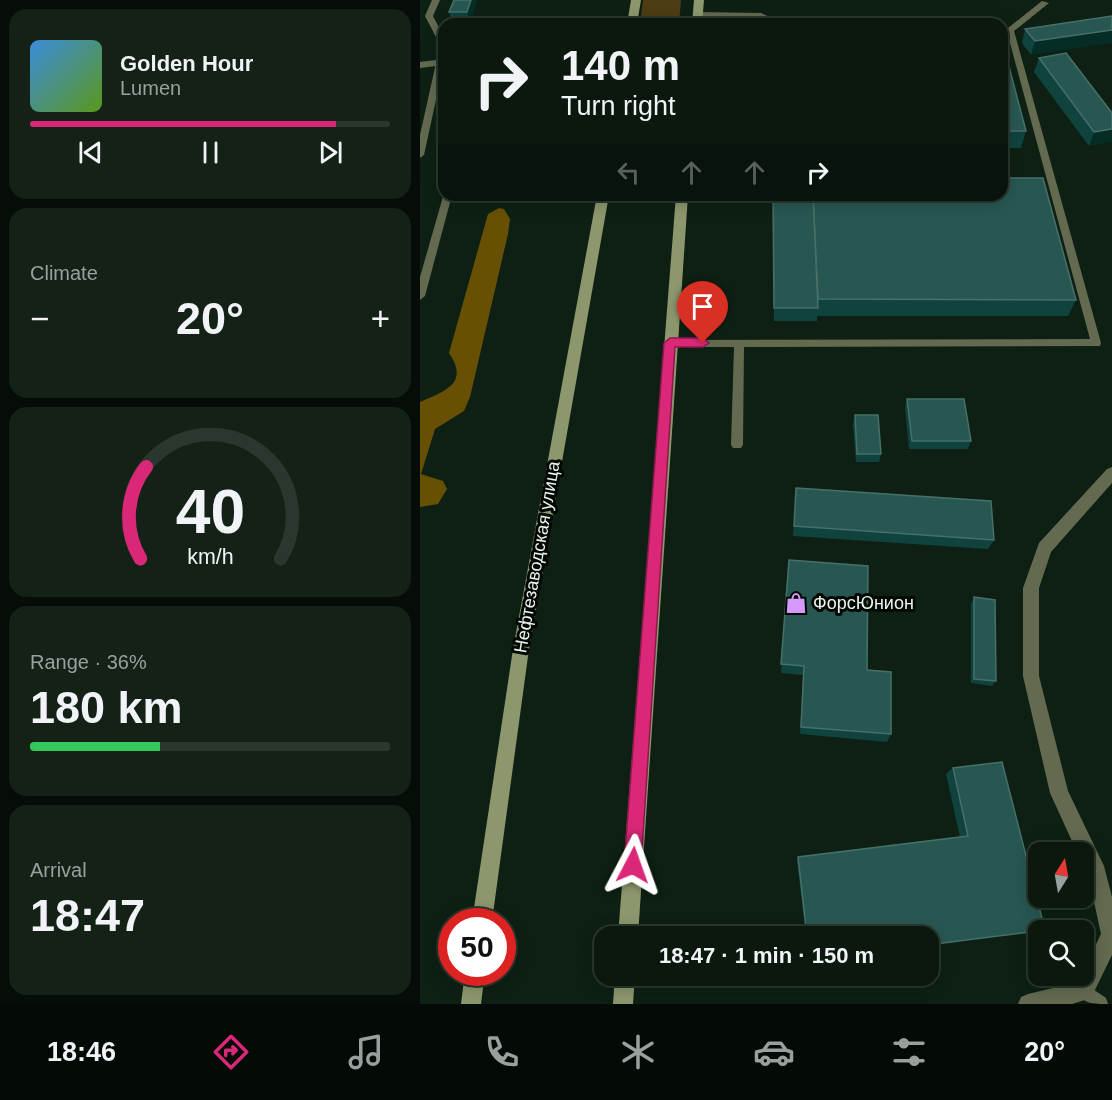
<!DOCTYPE html>
<html lang="en">
<head>
<meta charset="utf-8">
<style>
  body { margin:0; font-family:Arial,sans-serif; background:#132117; color:#f1f3f6; height:100vh; display:flex; flex-direction:column; font-size:22px; white-space:nowrap }
  * { box-sizing:border-box; margin:0 }
  p { font-size:20px; color:#99a09e }
  .icon { flex:none; width:33px; height:33px; fill:none; stroke:currentColor; stroke-width:2; stroke-linecap:round; stroke-linejoin:round }
  .map { position:relative; flex:1; overflow:hidden }
  .sheet { display:flex; flex-direction:column; gap:9px; padding:9px; background:#060d08; width:420px }
  .sheet>* { flex:none }
  .banner { position:absolute; left:18px; top:18px; width:570px; height:183px; border-radius:18px; box-shadow:0 3px 15px #0003,0 0 0 2px #2a372e; background:#0a180e; color:#f1f3f6; overflow:hidden }
  .needle { width:39px; rotate:11deg }
  .buttons { position:absolute; left:608px; top:842px; display:grid; gap:12px }
  .buttons a { display:grid; place-items:center; width:66px; height:66px; border-radius:12px; background:#0a180e; box-shadow:0 3px 15px #0003,0 0 0 2px #2a372e; font-size:30px }
  .speed { position:absolute; left:18px; top:908px; display:flex; gap:12px; font-size:30px; font-weight:700; text-align:center }
  .speed>* { display:grid; place-content:center; width:78px; height:78px; border-radius:50%; background:#0a180e; box-shadow:0 3px 15px #0003,0 0 0 2px #2a372e; line-height:1 }
  .speed .limit { border:9px solid #d22; background:#fff; color:#111 }
  .pin { position:absolute; display:grid; place-items:center; width:51px; height:51px; color:#fff; margin:-62px -26px; border-radius:50% 50% 50% 0; rotate:-45deg; box-shadow:0 0 6px #0007 }
  .pin .icon { rotate:45deg }
  .me { position:absolute; width:66px; margin:-33px; rotate:4deg; stroke-linejoin:round; filter:drop-shadow(0 0 4px #0008) }
  .turn { display:flex; align-items:center; gap:21px; height:126px; padding:0 24px; font-size:27px }
  .turn .icon { width:78px; height:78px; stroke-width:2.5 }
  .turn b { display:block; font-size:42px; line-height:51px }
  .lanes { display:flex; align-items:center; height:57px; padding:0 24px; background:#0003; justify-content:center; gap:30px; direction:ltr }
  .lanes .off { opacity:.35 }
  .big { font-size:45px; font-weight:700; line-height:1.1 }
  .sheet .card { flex:1; display:flex; flex-direction:column; justify-content:center; gap:9px; min-width:0; padding:0 21px; border-radius:18px; background:#132117 }
  .sheet .dial { align-items:center; gap:0 }
  .dial svg { height:156px; overflow:visible; fill:none; stroke:#2a372e; stroke-width:7; stroke-linecap:round; text-anchor:middle }
  .dial text { fill:#f1f3f6; stroke:none }
  .song { display:flex; align-items:center; gap:18px }
  .cover { width:72px; height:72px; border-radius:9px; background:linear-gradient(135deg,hsl(210 70% 55%),hsl(90 70% 35%)) }
  .played { height:6px; border-radius:3px; background:linear-gradient(90deg,#db2777 85%,#2a372e 85%) }
  .keys { display:flex; justify-content:space-around; direction:ltr }
  .heat { display:flex; justify-content:space-between; align-items:center; font-size:33px; direction:ltr }
  .charge { height:9px; border-radius:4px; background:linear-gradient(90deg,#34c759 36%,#2a372e 0) }
  .trip { position:absolute; left:174px; top:926px; width:345px; height:60px; border-radius:18px; background:#0a180e; box-shadow:0 3px 15px #0003,0 0 0 2px #2a372e; font-weight:700; line-height:60px; text-align:center }
  .tabs { display:flex; height:96px; justify-content:space-around; align-items:center; background:#040a06; color:#99a09e }
  .tabs .icon { width:42px; height:42px }
  .tabs .on { color:#db2777 }
  .tabs b { font-size:27px; color:#f1f3f6 }
  main { display:flex; flex:1; min-height:0 }
  .map>svg:first-child { display:block }
  .green { fill:#4c3d13 }
  .forest { fill:#675003 }
  .lines { fill:none; stroke-linecap:round; stroke-linejoin:round }
  .service { fill:#636a50; fill-rule:evenodd }
  .minor { fill:#636a50; fill-rule:evenodd }
  .secondary { fill:#8c976d; fill-rule:evenodd }
  .wall { fill:#10433e }
  .shaded-wall { fill:#052d25 }
  .building { fill:#285751; stroke:#467069; stroke-width:1.5 }
  .route { fill:#db2777; stroke:#8e194d; stroke-width:1.5 }
  .labels { text-anchor:middle; dominant-baseline:central; stroke-width:6; stroke-linejoin:round; paint-order:stroke }
  .street-label { font-size:18px; fill:#eaf6ec; stroke:#030804 }
  .poi-label { font-size:18px; fill:#eaf6ec; stroke:#030804; text-anchor:start }
</style>
</head>
<body>
<main>
<section class="sheet">
<div class="card">
<div class="song"><i class="cover"></i><div><b>Golden Hour</b><p>Lumen</p></div></div>
<div class="played"></div>
<div class="keys"><svg class="icon" aria-label="previous" viewBox="0 0 24 24"><path d="M18 5L8 12l10 7zM5 5v14"/></svg><svg class="icon" aria-label="pause" viewBox="0 0 24 24"><path d="M8 5v14M16 5v14"/></svg><svg class="icon" aria-label="next" viewBox="0 0 24 24"><path d="M6 5l10 7-10 7zM19 5v14"/></svg></div>
</div>
<div class="card"><p>Climate</p>
<div class="heat"><a>−</a><b class="big">20°</b><a>+</a></div>
</div>
<div class="card dial"><svg viewBox="0 0 100 80">
<path d="M14 69A42 42 0 1 1 86 69"/>
<path d="M14 69A42 42 0 0 1 17 22" stroke="#db2777"/>
<text x="50" y="56" font-size="32" font-weight="700">40</text>
<text x="50" y="72" font-size="11">km/h</text>
</svg></div>
<div class="card"><p>Range · 36%</p><b class="big">180 km</b><div class="charge"></div></div>
<div class="card"><p>Arrival</p><b class="big">18:47</b></div>
</section>
<div class="map">
<svg width="692" height="1004" viewBox="0 0 692 1004">
  <rect width="100%" height="100%" fill="#0d2013"/>
  <path class="green" d="M223,0H261L259,24H220Z"/>
  <path class="forest" d="M79,208L84,209L90,219L88,234L50,397L44,411L15,429L1,474L23,481L27,489L18,504L0,507V402C24,391 50,384 29,353L68,214Z"/>
  <g class="lines">
    <g class="service">
      <path d="M12,0H20L13,16L24,37V63L4,155L0,158V135L16,63V37L5,16Z"/>
      <path d="M622,1L629,3L594,31L681,343L680,346L324,347L323,445L321,448H313L311,445L314,347H250L246,346L245,343L246,340L670,339L587,32H582V28H588Z"/>
      <path d="M275,12L341,13L365,24H355L340,17L278,16H275Z"/>
      <path d="M24,193V195H32L5,296L0,300V277Z"/>
      <path d="M664,983L686,998L688,1004C674,1004 662,1004 656,991L658,985Z"/>
    </g>
    <g class="minor">
      <path d="M24,59V65L0,68V62Z"/>
      <path d="M692,467V483L631,552L619,588V676L648,791L684,866L692,897V955L671,998L652,1004H598L601,997L608,994L658,982L681,934L668,874L663,864V852H657L630,793L603,676V588L619,543L687,469Z"/>
    </g>
    <g class="secondary">
      <path d="M211,0H221L217,24H207Z"/>
      <path d="M274,0H284L282,24H272Z"/>
      <path d="M177,195H189L109,649L72,921H52L93,649Z"/>
      <path d="M256,195H268L218,936H198Z"/>
      <path d="M45,972H65L61,1004H41Z"/>
      <path d="M195,975H215L213,1004H193Z"/>
    </g>
  </g>
  <g class="wall">
    <path d="M34,0H57L50,22H32L29,12Z"/>
    <path d="M692,16L611,55L602,43L605,29Z"/>
    <path d="M582,40L606,131L601,148H582Z"/>
    <path d="M619,58L692,113L669,146L614,72Z"/>
    <path d="M353,195L656,300L648,316H397V321H354Z"/>
    <path d="M487,399L551,441L548,449H489L485,407Z"/>
    <path d="M435,415L461,454L459,462H436L433,424Z"/>
    <path d="M376,488L574,540L568,549L373,536Z"/>
    <path d="M369,560L447,670L471,734L467,742L380,734L383,675L361,673Z"/>
    <path d="M554,597L576,681L572,686L551,683V604Z"/>
    <path d="M533,768L625,930L508,936H386L377,861L378,857L540,837L526,774Z"/>
  </g>
  <g class="shaded-wall">
    <path d="M51,0H57L50,22L47,12Z"/>
    <path d="M692,30V43L611,55L615,41Z"/>
    <path d="M692,129V142L669,146L674,132Z"/>
  </g>
  <g class="building">
    <path d="M34,0H51L47,12H29Z"/>
    <path d="M692,16V30L615,41L605,29Z"/>
    <path d="M582,40L606,131H582Z"/>
    <path d="M646,53L692,113V129L674,132L619,58Z"/>
    <path d="M582,178H623L656,300L398,299L393,195H582Z"/>
    <path d="M353,195H393L398,308H354Z"/>
    <path d="M487,399H544L551,441H492Z"/>
    <path d="M435,415H458L461,454H437Z"/>
    <path d="M376,488L571,501L574,540L374,526Z"/>
    <path d="M369,560L448,566L447,670L471,672V734L381,727L384,666L361,664Z"/>
    <path d="M554,597L575,600L576,681L554,679Z"/>
    <path d="M582,762L625,930H618V931L508,945V936H387L378,857L548,836L533,768Z"/>
  </g>
  <path class="route" d="M250,338H283L289,343L283,347H255L221,865L219,871L213,873L207,871L204,865L244,343Z"/>
  <defs>
    <symbol id="shop-bare" viewBox="-9 -9 18 18"><path d="M-5-2.5h2.3a2.7 3.5 0 0 1 5.4 0H5L5.5 6h-11ZM-1.5-2.5h3a1.5 2.3 0 0 0-3 0Z" fill="#d69bfa" stroke="#030804" stroke-width="2.5" paint-order="stroke"/></symbol>
  </defs>
  <g fill-rule="evenodd">
    <use href="#shop-bare" x="361" y="588" width="30" height="30"/>
  </g>
  <g class="labels">
    <g class="street-label">
      <text transform="translate(117 557) rotate(-80)">Нефтезаводская улица</text>
    </g>
    <g class="poi-label">
      <text x="393" y="603">ФорсЮнион</text>
    </g>
  </g>
</svg>
<div class="buttons">
<a><svg class="needle" viewBox="-14 -14 28 28"><path d="M0-13l5 13h-10z" fill="#e53935"/><path d="M0 13l5-13h-10z" fill="#99a09e"/></svg></a>
<a><svg class="icon" aria-label="search" viewBox="0 0 24 24"><circle cx="10" cy="10" r="6"/><path d="M15 15l6 6"/></svg></a>
</div>
<div class="speed"><div class="limit">50</div></div>
<div class="pin" style="left:283px;top:343px;background:#d93025"><svg class="icon" aria-label="arrive" viewBox="0 0 24 24"><path d="M6 21V4h12l-3 4 3 4H6"/></svg></div>
<svg class="me" style="left:213px;top:865px" viewBox="-20 -20 40 40"><path d="M0-17L14 15 0 8-14 15z" fill="#db2777" stroke="#fff" stroke-width="4"/></svg>
<div class="trip">18:47 · 1 min · 150 m</div>
<div class="banner">
<div class="turn"><svg class="icon" aria-label="right" viewBox="0 0 24 24"><path d="M7 20v-9h11M14 6l5 5-5 5"/></svg><div><b>140 m</b>Turn right</div></div>
<div class="lanes"><svg class="icon off" aria-label="left" viewBox="0 0 24 24"><path d="M17 20v-9H6M10 6l-5 5 5 5"/></svg><svg class="icon off" aria-label="ahead" viewBox="0 0 24 24"><path d="M12 20V5M6 11l6-6 6 6"/></svg><svg class="icon off" aria-label="ahead" viewBox="0 0 24 24"><path d="M12 20V5M6 11l6-6 6 6"/></svg><svg class="icon" aria-label="right" viewBox="0 0 24 24"><path d="M7 20v-9h11M14 6l5 5-5 5"/></svg></div>
</div>
</div>
</main>
<nav class="tabs">
<b>18:46</b>
<svg class="icon on" aria-label="directions" viewBox="0 0 24 24"><path d="M12 3l9 9-9 9-9-9zM9 14v-3h6M13 9l2 2-2 2"/></svg>
<svg class="icon" aria-label="music" viewBox="0 0 24 24"><path d="M9 18V5l10-2v13"/><circle cx="6" cy="18" r="3"/><circle cx="16" cy="16" r="3"/></svg>
<svg class="icon" aria-label="phone" viewBox="0 0 24 24"><path d="M5 4h4l2 5-3 2q2 4 5 5l2-3 5 2v4C11 20 4 13 5 4z"/></svg>
<svg class="icon" aria-label="climate" viewBox="0 0 24 24"><path d="M12 3v18M4 7l16 10M4 17L20 7"/></svg>
<svg class="icon" aria-label="car" viewBox="0 0 24 24"><path d="M5 17H2v-5l4-1 3-4h7l3 4 3 1v5h-3M9 17h6M6 11h13"/><circle cx="7" cy="17" r="2"/><circle cx="17" cy="17" r="2"/></svg>
<svg class="icon" aria-label="filters" viewBox="0 0 24 24"><path d="M4 7h16M4 17h16"/><circle cx="9" cy="7" r="2"/><circle cx="15" cy="17" r="2"/></svg>
<b>20°</b>
</nav>
</body>
</html>
